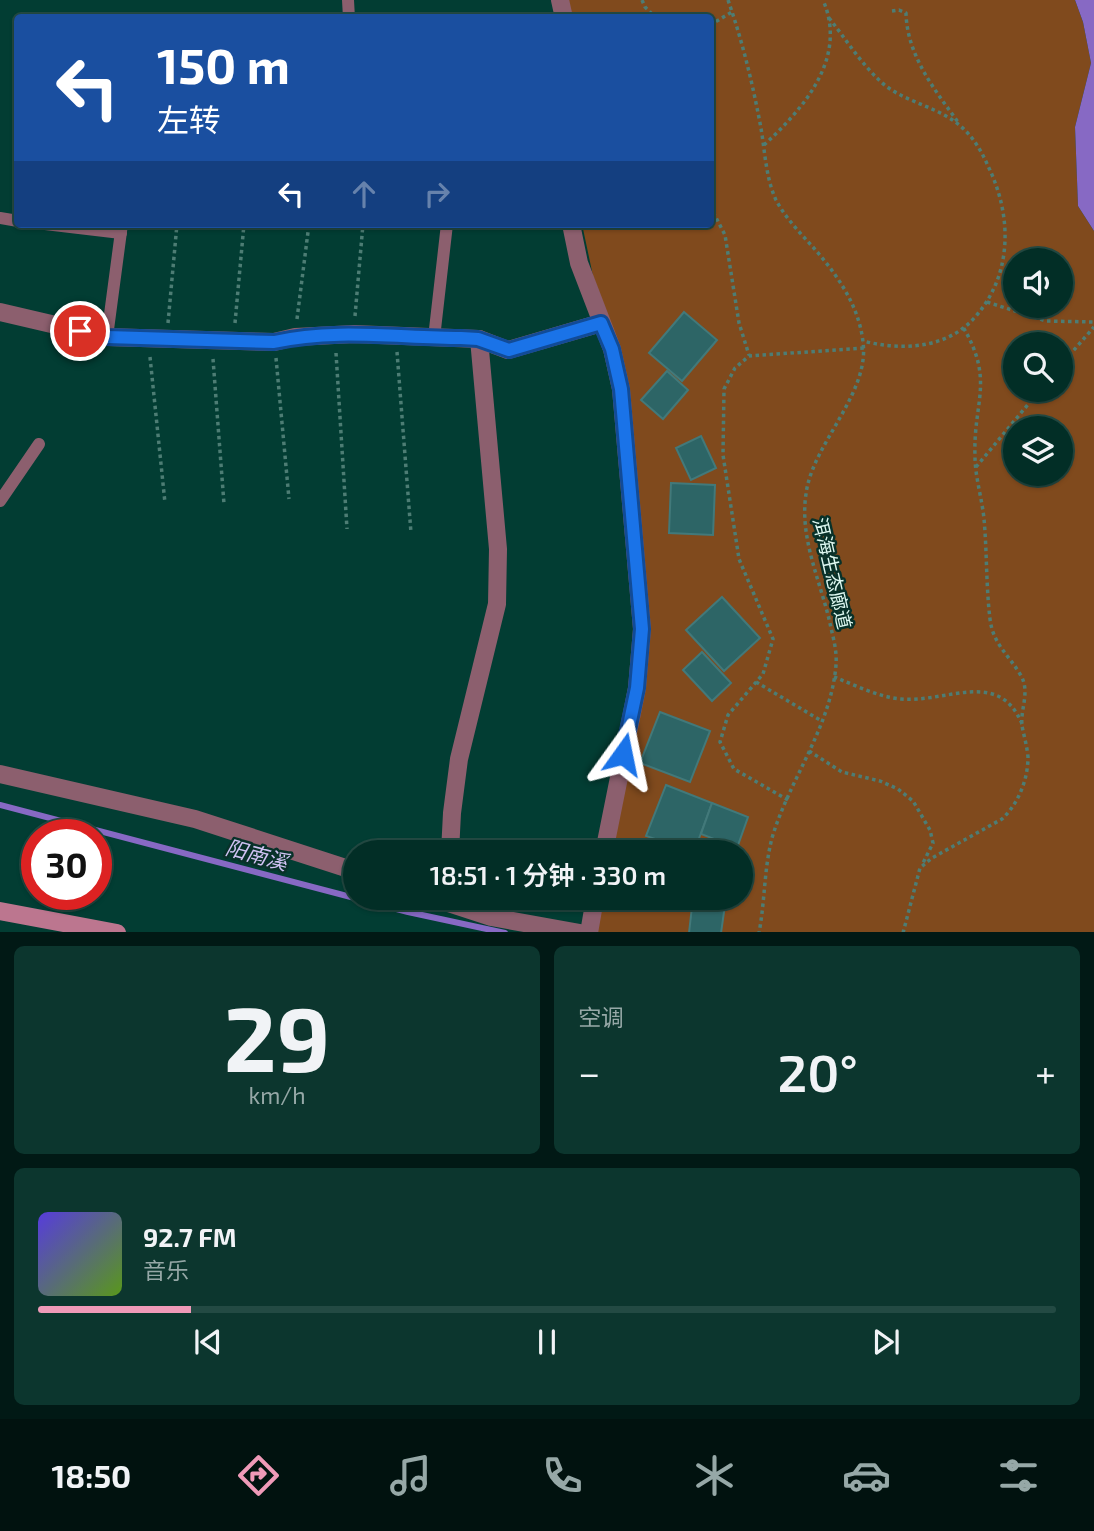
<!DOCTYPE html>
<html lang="zh">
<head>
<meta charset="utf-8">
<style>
  body { margin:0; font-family:"Exo 2","Noto Sans SC",sans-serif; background:#0c362e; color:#f1f3f6; height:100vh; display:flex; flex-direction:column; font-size:26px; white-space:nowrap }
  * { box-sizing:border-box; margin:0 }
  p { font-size:23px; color:#96a8a7 }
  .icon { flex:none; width:38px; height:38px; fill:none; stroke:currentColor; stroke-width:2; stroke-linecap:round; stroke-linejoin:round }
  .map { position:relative; height:932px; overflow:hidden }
  .drawer { display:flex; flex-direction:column; gap:14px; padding:14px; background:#011915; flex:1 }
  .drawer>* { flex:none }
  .hud { position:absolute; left:14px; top:14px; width:700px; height:214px; border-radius:7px; box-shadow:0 2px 5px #0004,0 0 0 2px #234a43; background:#1a4fa0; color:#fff; overflow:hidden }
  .buttons { position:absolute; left:1003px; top:248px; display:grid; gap:14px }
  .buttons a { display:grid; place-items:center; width:70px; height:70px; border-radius:50%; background:#022e26; box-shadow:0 2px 5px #0004,0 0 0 2px #234a43; font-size:35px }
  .speed { position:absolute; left:21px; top:819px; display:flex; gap:14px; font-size:35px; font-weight:700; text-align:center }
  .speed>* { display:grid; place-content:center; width:91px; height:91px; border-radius:50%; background:#022e26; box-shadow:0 2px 5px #0004,0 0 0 2px #234a43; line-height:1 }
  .speed .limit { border:10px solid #d22; background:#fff; color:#111 }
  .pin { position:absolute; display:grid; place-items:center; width:60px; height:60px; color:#fff; margin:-30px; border:4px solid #fff; border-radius:50%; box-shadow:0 2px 7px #0007 }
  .me { position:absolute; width:77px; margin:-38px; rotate:12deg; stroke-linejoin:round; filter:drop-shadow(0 0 5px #0008) }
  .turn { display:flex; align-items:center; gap:24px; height:147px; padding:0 28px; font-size:32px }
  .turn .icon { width:91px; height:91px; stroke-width:2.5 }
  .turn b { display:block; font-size:49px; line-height:60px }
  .lanes { display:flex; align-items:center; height:66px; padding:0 28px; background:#0003; justify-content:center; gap:35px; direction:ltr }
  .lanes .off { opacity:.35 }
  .big { font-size:52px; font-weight:600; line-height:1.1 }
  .drawer .card { flex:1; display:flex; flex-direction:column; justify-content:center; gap:10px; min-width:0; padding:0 24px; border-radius:10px; background:#0c362e }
  .drawer .dial { align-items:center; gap:0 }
  .dial b { font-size:91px; line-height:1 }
  .song { display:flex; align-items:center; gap:21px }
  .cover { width:84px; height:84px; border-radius:10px; background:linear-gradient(135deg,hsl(250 70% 55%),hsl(90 70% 35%)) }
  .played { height:7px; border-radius:4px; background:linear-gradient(90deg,#ef9ab8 15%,#234a43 15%) }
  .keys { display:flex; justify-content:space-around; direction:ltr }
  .heat { display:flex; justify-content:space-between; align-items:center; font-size:38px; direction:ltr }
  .drawer .tiles { flex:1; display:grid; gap:14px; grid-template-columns:1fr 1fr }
  .card:last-child { grid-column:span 2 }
  .trip { position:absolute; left:343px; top:840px; width:410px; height:70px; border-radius:35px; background:#022e26; box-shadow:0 2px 5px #0004,0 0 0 2px #234a43; font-weight:600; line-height:70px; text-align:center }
  .tabs { display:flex; height:112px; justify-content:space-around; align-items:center; background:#01120f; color:#96a8a7 }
  .tabs .icon { width:49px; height:49px }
  .tabs .on { color:#ef9ab8 }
  .tabs b { font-size:32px; color:#f1f3f6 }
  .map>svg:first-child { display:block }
  .green { fill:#804a1d; fill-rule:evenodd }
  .water { fill:#8769c4 }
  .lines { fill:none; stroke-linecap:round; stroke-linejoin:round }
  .stream { stroke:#8769c4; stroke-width:6 }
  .building { fill:#2d6566; stroke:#42797a; stroke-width:2 }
  .path { stroke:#4d7d74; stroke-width:3.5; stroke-dasharray:3.5 3.5; stroke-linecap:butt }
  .lane { stroke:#8c5f6e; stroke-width:12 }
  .street { stroke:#8c5f6e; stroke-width:18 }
  .secondary { stroke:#bc768f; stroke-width:18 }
  .route-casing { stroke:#114b97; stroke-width:18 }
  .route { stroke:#1a73e8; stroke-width:12 }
  .labels { text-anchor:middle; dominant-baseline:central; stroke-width:5; stroke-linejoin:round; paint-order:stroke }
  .street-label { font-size:19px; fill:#def8f1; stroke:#083129 }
  .water-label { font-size:21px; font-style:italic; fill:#d0c3f3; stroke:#083129 }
</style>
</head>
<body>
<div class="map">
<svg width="1094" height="933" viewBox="0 0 1094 933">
  <rect width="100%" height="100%" fill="#023d33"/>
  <path class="green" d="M566,0H1075L1083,22L1091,63L1075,127L1078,206L1094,231V932H594L601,898H740V852H611L645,580L628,380L612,326L593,276L582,224H710V18L571,17ZM1015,261H1060V306H1015ZM1015,345H1060V390H1015ZM1015,429H1060V474H1015Z"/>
  <path class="water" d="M1075,0H1094V231L1078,206L1075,127L1091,63L1083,22Z"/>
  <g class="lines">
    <path class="stream" d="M0,805L408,912L505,933"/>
  </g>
  <g class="building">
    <path d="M684,312L717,340L682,381L649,353Z"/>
    <path d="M667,371L688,390L663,419L641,400Z"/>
    <path d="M701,436L716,468L691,480L676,448Z"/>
    <path d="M671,483L715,485L713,535L669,533Z"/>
    <path d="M722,597L760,638L724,671L686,630Z"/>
    <path d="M702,652L731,683L712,701L683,670Z"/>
    <path d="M660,712L710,731L690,782L640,763Z"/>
    <path d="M666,785L712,803L694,852L646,836Z"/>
    <path d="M712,803L748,817L737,848L701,834Z"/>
    <path d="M693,898H726L721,933H689Z"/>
  </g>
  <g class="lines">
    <g class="path">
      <path d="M642,0L645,7L656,18"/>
      <path d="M728,0C742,40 752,81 760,123C765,148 765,176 776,200C785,217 799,232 812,246C836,273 859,305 863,342C870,394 812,444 806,494C799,540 822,584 831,628C834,640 837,653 836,665C831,727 789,780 772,838C764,869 765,901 759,933"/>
      <path d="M892,11L899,10L906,13C907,55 934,89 958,122"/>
      <path d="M829,18C845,38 860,62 879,80C900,101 934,105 958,124C972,135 981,150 988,166C1012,215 1013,273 976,316C948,349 902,351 863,341"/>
      <path d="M710,25L732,12"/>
      <path d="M764,145C804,108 848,58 823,0"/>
      <path d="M710,206L725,235L739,323L749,355"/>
      <path d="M987,302L1046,321L1094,322"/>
      <path d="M355,316L363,224"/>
      <path d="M297,319L309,224"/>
      <path d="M168,323L177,224"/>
      <path d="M235,323L244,224"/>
      <path d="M397,352L411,533"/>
      <path d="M336,353L347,529"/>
      <path d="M150,357L165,503"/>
      <path d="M276,358L289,499"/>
      <path d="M213,359L224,504"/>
      <path d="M1060,366L1094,327"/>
      <path d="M976,467L1040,390"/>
      <path d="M834,677C855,685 878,697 901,699C947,703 999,668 1022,724"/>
      <path d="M756,682L820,720"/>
      <path d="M809,751L842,772L880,781L898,789L913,801L930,830L933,843L923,863"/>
      <path d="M788,800L734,769L720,742L728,715L763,674L773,639L739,559L723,455L724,389L735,368L749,356L864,348"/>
      <path d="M903,933L920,868L932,858L1002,819C1018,804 1028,780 1028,757C1027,746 1024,736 1022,726C1020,709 1031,691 1020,674C1008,654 993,644 990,619C986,586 987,552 984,519C982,498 975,477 975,456C973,402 995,381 963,327"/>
    </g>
    <g class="lane">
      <path d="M348,0L349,18"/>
      <path d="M0,218L18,221"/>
      <path d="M45,224L121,233"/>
      <path d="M107,337L122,224"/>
      <path d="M434,338L447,224"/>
      <path d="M0,501L39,444"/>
    </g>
    <g class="street">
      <path d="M560,0L564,18"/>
      <path d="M571,224L579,263L612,349L621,389L642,629L637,688L604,852"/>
      <path d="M0,312L107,337L274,342L295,337L354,334L479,339L508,350L601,323"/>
      <path d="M0,774L195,819L355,871"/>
      <path d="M450,852L452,813L459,759L497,604L498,549L479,339"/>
      <path d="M433,898L491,917L580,933"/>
      <path d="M589,933L595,898"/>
    </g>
    <path class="secondary" d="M0,911L117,933"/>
  </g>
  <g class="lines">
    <defs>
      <path id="route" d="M80,331L107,337L274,342C336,328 399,338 461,338L478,339L509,350L601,323L612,349L621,389L642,629L637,688L623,754"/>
    </defs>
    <use href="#route" class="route-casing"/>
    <use href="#route" class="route"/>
  </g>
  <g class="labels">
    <g class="street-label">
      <text transform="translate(833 573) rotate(77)">洱海生态廊道</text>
    </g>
    <g class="water-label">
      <text transform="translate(257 854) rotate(15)">阳南溪</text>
    </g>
  </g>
</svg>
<div class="buttons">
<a><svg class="icon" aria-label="sound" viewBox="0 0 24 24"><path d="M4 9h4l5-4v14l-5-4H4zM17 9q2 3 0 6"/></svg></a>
<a><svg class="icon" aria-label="search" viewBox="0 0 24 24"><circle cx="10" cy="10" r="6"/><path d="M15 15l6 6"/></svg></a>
<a><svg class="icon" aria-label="layers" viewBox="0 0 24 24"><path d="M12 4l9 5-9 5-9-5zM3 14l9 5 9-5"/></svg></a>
</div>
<div class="speed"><div class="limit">30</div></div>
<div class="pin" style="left:80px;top:331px;background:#d93025"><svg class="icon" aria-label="arrive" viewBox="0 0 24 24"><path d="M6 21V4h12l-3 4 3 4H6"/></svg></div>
<svg class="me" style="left:623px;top:754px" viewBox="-20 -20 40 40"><path d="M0-17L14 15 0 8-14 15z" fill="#1a73e8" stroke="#fff" stroke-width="4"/></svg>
<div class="trip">18:51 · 1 分钟 · 330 m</div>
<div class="hud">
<div class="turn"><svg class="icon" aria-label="left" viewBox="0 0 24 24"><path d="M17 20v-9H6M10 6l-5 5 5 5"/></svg><div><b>150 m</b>左转</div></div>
<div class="lanes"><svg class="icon" aria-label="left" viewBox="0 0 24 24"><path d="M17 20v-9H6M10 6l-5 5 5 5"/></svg><svg class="icon off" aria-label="ahead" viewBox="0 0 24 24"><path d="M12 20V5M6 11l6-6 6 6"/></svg><svg class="icon off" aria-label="right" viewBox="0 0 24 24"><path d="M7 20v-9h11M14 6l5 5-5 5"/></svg></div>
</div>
</div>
<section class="drawer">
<div class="tiles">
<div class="card dial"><b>29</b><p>km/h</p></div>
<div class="card"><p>空调</p>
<div class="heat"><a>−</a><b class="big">20°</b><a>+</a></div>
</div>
<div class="card">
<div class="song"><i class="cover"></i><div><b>92.7 FM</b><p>音乐</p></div></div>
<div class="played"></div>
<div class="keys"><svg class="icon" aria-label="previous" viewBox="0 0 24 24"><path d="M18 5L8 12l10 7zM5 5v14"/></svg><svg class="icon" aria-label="pause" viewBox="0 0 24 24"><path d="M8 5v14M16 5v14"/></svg><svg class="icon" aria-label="next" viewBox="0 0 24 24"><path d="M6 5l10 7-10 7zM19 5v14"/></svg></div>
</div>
</div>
</section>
<nav class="tabs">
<b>18:50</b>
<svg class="icon on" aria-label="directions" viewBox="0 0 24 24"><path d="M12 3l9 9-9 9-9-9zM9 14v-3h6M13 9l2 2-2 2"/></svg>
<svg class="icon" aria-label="music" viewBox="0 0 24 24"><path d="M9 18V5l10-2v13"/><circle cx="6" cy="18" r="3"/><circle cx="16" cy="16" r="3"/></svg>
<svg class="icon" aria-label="phone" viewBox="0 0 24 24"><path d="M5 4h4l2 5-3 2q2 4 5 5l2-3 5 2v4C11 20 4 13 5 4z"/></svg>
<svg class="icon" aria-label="climate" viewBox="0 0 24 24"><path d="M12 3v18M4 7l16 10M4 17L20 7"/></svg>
<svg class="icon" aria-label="car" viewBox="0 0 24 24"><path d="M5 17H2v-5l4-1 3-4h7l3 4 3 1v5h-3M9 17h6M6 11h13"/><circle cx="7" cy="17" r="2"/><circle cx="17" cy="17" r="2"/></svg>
<svg class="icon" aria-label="filters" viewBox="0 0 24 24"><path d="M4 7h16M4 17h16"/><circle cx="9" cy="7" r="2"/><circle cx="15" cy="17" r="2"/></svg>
</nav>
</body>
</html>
